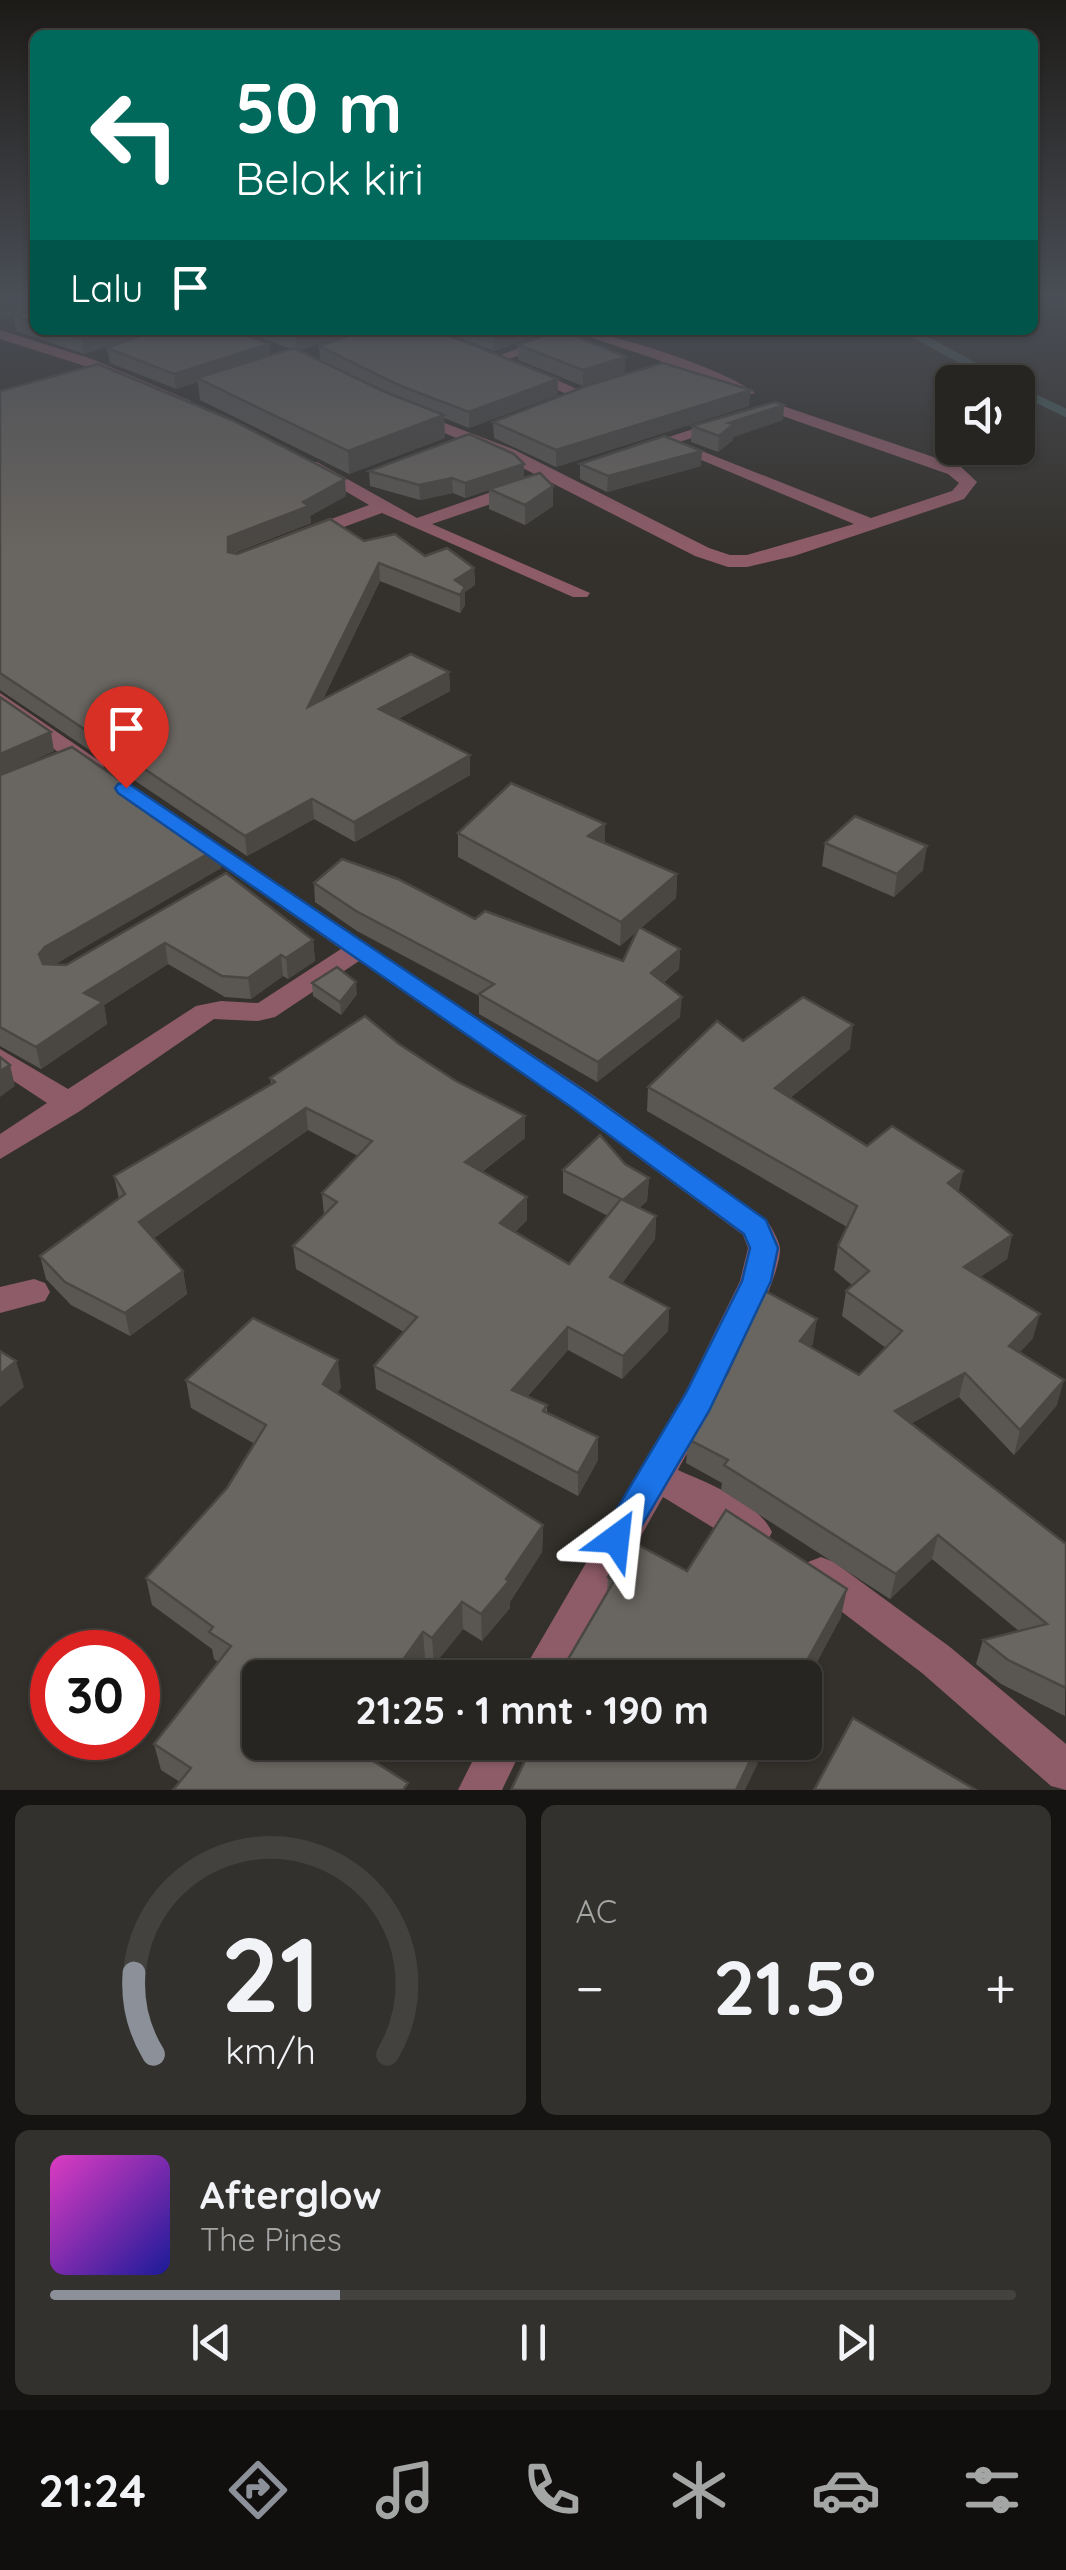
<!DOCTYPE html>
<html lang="id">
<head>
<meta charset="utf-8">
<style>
  body { margin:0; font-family:Quicksand,sans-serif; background:#33312e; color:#f1f3f6; height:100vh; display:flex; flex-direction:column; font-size:38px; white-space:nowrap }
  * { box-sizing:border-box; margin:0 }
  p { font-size:32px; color:#a4a5a5 }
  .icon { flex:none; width:55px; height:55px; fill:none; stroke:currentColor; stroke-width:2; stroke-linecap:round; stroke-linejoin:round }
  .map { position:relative; height:1790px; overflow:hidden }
  .sheet { display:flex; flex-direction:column; gap:15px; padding:15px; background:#151412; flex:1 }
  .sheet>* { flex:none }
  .banner { position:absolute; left:30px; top:30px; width:1008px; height:305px; border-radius:15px; box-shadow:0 2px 8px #0004,0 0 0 2px #43423f; background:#00695c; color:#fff; overflow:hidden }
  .buttons { position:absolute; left:935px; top:365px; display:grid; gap:20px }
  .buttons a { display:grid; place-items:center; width:100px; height:100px; border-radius:15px; background:#272521; box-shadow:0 2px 8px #0004,0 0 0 2px #43423f; font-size:50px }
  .speed { position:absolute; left:30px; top:1630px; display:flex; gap:20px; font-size:50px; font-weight:700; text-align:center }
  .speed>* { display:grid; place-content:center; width:130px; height:130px; border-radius:50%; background:#272521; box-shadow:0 2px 8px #0004,0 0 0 2px #43423f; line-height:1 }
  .speed .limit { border:15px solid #d22; background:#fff; color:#111 }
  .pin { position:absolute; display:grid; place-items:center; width:85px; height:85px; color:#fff; margin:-102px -42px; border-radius:50% 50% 50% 0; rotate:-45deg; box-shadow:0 0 10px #0007 }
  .pin .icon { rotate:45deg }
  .me { position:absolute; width:110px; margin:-55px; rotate:30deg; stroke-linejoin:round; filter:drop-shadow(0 0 8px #0008) }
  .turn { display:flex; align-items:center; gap:35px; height:210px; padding:0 40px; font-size:45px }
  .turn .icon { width:130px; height:130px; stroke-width:2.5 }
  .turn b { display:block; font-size:70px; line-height:85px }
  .then { display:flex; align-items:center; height:95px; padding:0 40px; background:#0003; gap:20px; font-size:38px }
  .big { font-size:75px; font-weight:700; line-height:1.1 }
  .sheet .card { flex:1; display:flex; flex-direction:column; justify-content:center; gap:15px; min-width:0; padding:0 35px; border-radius:15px; background:#33312e }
  .sheet .dial { align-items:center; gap:0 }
  .dial svg { height:260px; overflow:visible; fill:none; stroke:#43423f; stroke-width:7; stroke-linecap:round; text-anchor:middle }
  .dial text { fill:#f1f3f6; stroke:none }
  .song { display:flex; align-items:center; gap:30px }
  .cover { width:120px; height:120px; border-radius:15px; background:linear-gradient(135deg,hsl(310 70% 55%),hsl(240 70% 35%)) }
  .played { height:10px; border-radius:5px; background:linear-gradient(90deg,#8c9099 30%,#43423f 30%) }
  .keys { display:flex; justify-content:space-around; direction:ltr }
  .heat { display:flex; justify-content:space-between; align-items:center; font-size:55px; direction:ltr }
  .sheet .tiles { flex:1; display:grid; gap:15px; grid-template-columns:1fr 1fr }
  .card:last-child { grid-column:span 2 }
  .trip { position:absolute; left:242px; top:1660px; width:580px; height:100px; border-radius:15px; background:#272521; box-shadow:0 2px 8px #0004,0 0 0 2px #43423f; font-weight:700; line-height:100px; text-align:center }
  .dock { display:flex; height:160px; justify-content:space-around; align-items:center; background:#100f0d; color:#a4a5a5 }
  .dock .icon { width:70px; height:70px }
  .dock .selected { color:#8c9099 }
  .dock b { font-size:45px; color:#f1f3f6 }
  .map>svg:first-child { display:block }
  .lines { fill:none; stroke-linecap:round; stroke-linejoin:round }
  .stream { stroke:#465c5c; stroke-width:8 }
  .street { fill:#8e5c69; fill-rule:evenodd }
  .wall { fill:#5a5753 }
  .shaded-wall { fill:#4a4743 }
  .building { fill:#696560; stroke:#4a4743; stroke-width:2.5 }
  .route { fill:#1a73e8; stroke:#114b97; stroke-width:2.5 }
</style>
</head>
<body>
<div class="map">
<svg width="1066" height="1790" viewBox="0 0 1066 1790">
  <rect width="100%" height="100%" fill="#34312c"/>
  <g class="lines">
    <g class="stream">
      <path d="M907,330L1003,382"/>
      <path d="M1018,390L1066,413"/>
    </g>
    <g class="street">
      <path d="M0,330L92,359L191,401L177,404L82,365L0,339Z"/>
      <path d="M568,330C607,330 725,369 755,393L742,396L653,358Z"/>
      <path d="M548,337L553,338V344L497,363L490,359Z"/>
      <path d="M521,368H531L590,395L566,407H554V401L569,395L521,374Z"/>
      <path d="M774,403L960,466L977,482L964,499L794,556L747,567H728L695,556L503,458L407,417L421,414L515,450L709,548L730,555H747L854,524L656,441ZM774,413L948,474L959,483L952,491L871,518L679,442Z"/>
      <path d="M317,462L417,518L514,484H526V492L432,524L590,593L587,597H573L382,513L311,539H299V531L369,505L311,471V463Z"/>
      <path d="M0,693L101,762L104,767L101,772H85L0,709Z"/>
      <path d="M192,827L590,1093L767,1220C771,1227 779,1240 780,1248C782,1285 699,1432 678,1470C707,1483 758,1502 772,1532L766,1544L753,1549L740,1544L663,1497L561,1678H519L685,1393L740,1281L748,1248L743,1235L570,1107L359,961L275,1017L258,1021L214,1019L80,1111L0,1159V1134L47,1103L0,1072V1049L68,1089L196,1006L221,1001L258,1003L341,949L184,839L180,834Z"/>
      <path d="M34,1279L45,1283L50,1292L45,1301L0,1313V1287Z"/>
      <path d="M821,1557L834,1562L950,1647L1066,1744V1790L1051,1786L922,1673L808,1586L802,1574L808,1562Z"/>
      <path d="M482,1742H525L502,1790H458Z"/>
    </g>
  </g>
  <g class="wall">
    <path d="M0,299H35V330H156L84,354L16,331L14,316L0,320Z"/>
    <path d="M238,330H364L299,350L320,360L319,346L558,379V395L469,428L444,418L445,438L349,474L200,400L198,382L176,389L110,363L107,348L269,344L270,355L291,349Z"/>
    <path d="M439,330H538V335L494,351Z"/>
    <path d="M518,345L625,373L583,386L518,360Z"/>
    <path d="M0,391L346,496L310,516L311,523L234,553L364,541L474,568L475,585L465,592V605L460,613L380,581L323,699L449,672L450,691L398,719L470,755V775L355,842L314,819L247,856L0,690Z"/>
    <path d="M784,405L783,420L733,437V440L718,452L691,442L692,426Z"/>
    <path d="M749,406L556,467L494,438L493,422Z"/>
    <path d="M524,464V478L553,506L525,525L489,509V490L465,498L453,493L420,500L370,486L369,471Z"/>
    <path d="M580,464L701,466L607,492L580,479Z"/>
    <path d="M0,697L54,751L10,771L218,848L221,868L55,964L66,965L226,873L313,940L315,961L288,979L283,976L251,999L225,997L168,964L104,1005L107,1024L41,1069L0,1046Z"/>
    <path d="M458,833L605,843L677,874L676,898L641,928L680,949L679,969L663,983L680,1017L597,1082L479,1014V996L357,931L315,902L314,883L475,919L623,961L636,932L620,946L458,857Z"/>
    <path d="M825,843L923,870L894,897L822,866Z"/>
    <path d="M312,983L357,994L341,1015L313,996Z"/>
    <path d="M743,1041L850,1049L790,1098L867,1146L963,1171L958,1192L1012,1235L1007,1259L980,1277L1033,1338L1020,1352L1057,1405L1014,1455L959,1397L912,1423L1066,1544L1065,1716L1001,1684L976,1664L983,1640L1019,1631L932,1559L890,1599L721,1490L722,1483L686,1463L688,1439L813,1344L810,1347L859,1375L886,1348L842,1316L846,1291L852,1285L834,1270L838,1246L847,1227L647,1111L648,1087Z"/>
    <path d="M399,1044L525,1138L482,1172L527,1197V1220L515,1232L569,1264L608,1216L563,1193V1170L625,1164L649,1178L647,1201L639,1208L656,1216L655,1239L622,1283L669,1308L668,1331L622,1379L568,1350L527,1397L547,1405V1413L598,1460L578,1496L376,1389L374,1366L404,1332L296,1269L293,1246L324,1215L322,1193L358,1156L308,1130L154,1238L183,1271L187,1294L130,1336L71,1305L46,1279L40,1256L119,1199L114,1176L271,1084L270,1078Z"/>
    <path d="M186,1380L341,1387L337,1393L543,1525L542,1552L510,1602V1608L482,1641L463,1629L434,1665L425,1658L411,1678H260V1742H365L358,1752L180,1782L161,1770L154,1744L218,1662L214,1659L212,1649L152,1605L146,1578L227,1488L255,1444L191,1408Z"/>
    <path d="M687,1571L841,1617L805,1684V1678H557L607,1593L608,1577Z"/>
  </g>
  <g class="shaded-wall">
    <path d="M21,299H32L34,310L0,320V305Z"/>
    <path d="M109,330H156L84,354L82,339Z"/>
    <path d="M315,330H364L297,351L296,336Z"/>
    <path d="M511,330H538V335L494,351V336Z"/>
    <path d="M269,344L271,360L197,378L198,382L176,389L174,374Z"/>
    <path d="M626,357L625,373L583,386V370Z"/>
    <path d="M558,379V395L469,428V412Z"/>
    <path d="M751,390L749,406L556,467V450Z"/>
    <path d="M784,405L783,420L733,437V440L718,452L719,436L729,423Z"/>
    <path d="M444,415L445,438L349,474L348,451Z"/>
    <path d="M702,451L701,466L607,492L608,476Z"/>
    <path d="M524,464V479L465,498V483Z"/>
    <path d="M452,478L453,493L420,500L419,485Z"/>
    <path d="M345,479L346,496L310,516L311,523L230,554V570L228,537L303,502Z"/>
    <path d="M553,486V506L525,525V505Z"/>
    <path d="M379,563L380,581L310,726L308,707Z"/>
    <path d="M474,568L475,585L465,592V605L460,613V595L455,580Z"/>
    <path d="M449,672L450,691L381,728L379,709Z"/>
    <path d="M51,732L54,751L0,776V754Z"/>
    <path d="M470,755V775L355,842L354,822Z"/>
    <path d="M312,799L314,819L247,856L245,836Z"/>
    <path d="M605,824V847L588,836Z"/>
    <path d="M927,846L923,870L894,897L897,874Z"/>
    <path d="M218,848L221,868L49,968L44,975L39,954L45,947Z"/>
    <path d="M677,874L676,898L620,946L621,922Z"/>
    <path d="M313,940L315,961L288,979L286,958Z"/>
    <path d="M165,943L168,964L104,1005L107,1024L41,1069L36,1047L84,993Z"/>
    <path d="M680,949L679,969L650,993L651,973Z"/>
    <path d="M281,955L283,976L251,999L248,978Z"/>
    <path d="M356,982L357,994L341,1015L340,1002Z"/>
    <path d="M682,997L680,1017L597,1082L598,1062Z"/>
    <path d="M853,1025L850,1049L772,1112L775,1088Z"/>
    <path d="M10,1065L15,1086L0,1097V1071Z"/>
    <path d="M306,1108L308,1130L144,1245L139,1222Z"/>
    <path d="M525,1116V1138L465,1185V1162Z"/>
    <path d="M963,1171L958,1195L948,1183Z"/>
    <path d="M649,1178L647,1201L622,1223L623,1200Z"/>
    <path d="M527,1197V1220L501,1246L500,1223Z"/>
    <path d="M656,1216L655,1239L610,1300V1277Z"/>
    <path d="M1012,1235L1007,1259L959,1291L964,1267Z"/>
    <path d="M183,1271L187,1294L130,1336L125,1313Z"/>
    <path d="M669,1308L668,1331L622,1379L623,1356Z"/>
    <path d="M1040,1314L1033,1338L1003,1370L1009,1346Z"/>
    <path d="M817,1319L813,1344L796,1366L800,1341Z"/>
    <path d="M568,1327V1350L512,1413V1390Z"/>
    <path d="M338,1360L341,1387L327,1411L323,1384Z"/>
    <path d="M16,1361L24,1387L0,1407V1374Z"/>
    <path d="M965,1373L959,1397L891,1435L895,1411Z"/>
    <path d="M1064,1380L1057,1405L1014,1455L1020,1430Z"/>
    <path d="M598,1437V1460L578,1496V1473Z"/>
    <path d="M543,1525L542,1552L510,1602V1608L482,1641L481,1614Z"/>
    <path d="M938,1535L932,1559L890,1599L896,1574Z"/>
    <path d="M847,1589L841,1617L805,1684V1678H803L805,1664Z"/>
    <path d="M462,1602L463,1629L434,1665L432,1638Z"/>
    <path d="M423,1632L425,1658L411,1678H390Z"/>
    <path d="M799,1660L796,1678H790Z"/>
    <path d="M343,1742H365L346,1769Z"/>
    <path d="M759,1742H768L745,1790H736Z"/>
  </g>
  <g class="building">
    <path d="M0,299H21L0,305Z"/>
    <path d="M35,310V323L14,316Z"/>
    <path d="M55,330H109L82,339Z"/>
    <path d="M157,330H232L269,344L174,374L107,348Z"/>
    <path d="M278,330H315L296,336Z"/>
    <path d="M366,330H435L558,379L469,412L401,386L319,346Z"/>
    <path d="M478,330H511L494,336Z"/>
    <path d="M559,330H561L626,357L583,370L518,345Z"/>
    <path d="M294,348L385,392L444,415L348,451L197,378Z"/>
    <path d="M663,363L751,390L556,450L493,422L589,385Z"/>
    <path d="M98,364L232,420L345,479L303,502L309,506L228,537V552L237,554L330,519L364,541L395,534L425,556L447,548L474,568L455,580L465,587L460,595L379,563L308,707L411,654L449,672L379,709L470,755L354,822L312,799L245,836L0,673V391Z"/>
    <path d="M775,402L784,405L729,423L734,424L719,436L692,426Z"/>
    <path d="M469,434L514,454L524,464L465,483L452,478L419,485L369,471Z"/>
    <path d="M664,436L702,451L608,476L580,464Z"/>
    <path d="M540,473L553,486L525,505L489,489Z"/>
    <path d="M0,697L51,732L0,754Z"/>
    <path d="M72,747L218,848L45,947L39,954L43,964L66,965L226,873L313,940L286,958L281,955L248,978L222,976L165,943L84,993L103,1002L36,1047L0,1027V775Z"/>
    <path d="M511,783L605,824L588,836L677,874L621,922L458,833Z"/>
    <path d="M855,816L927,846L897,874L825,843Z"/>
    <path d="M342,859L398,879L475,919L485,911L623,961L639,927L680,949L651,973L682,997L598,1062L479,994L494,984L356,911L314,883Z"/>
    <path d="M337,967L356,982L340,1002L312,983Z"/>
    <path d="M803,997L853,1025L775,1088L867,1146L892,1126L963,1171L948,1183L1012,1235L964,1267L1040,1314L1009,1346L1064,1380L1020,1430L965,1373L895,1411L1066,1544V1688L1008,1660L983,1640L1047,1624L938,1535L896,1574L724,1465L728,1460L688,1439L727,1374L765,1291L817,1319L800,1341L859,1375L902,1331L846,1291L869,1271L838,1246L857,1206L648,1087L717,1021L743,1041Z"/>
    <path d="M365,1016L399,1044L456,1081L525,1116L465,1162L527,1197L500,1223L569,1264L621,1199L563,1170L600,1135L625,1164L649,1178L623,1200L656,1216L610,1277L669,1308L623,1356L568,1327L512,1390L547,1405L543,1411L598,1437L578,1473L374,1366L417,1317L293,1246L337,1202L322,1193L372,1141L306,1108L139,1222L183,1271L125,1313L65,1282L40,1256L125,1194L114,1176L275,1082L270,1078Z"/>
    <path d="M0,1057L10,1065L0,1071Z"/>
    <path d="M253,1318L338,1360L323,1384L543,1525L506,1579L509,1581L481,1614L462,1602L432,1638L423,1632L390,1678H260V1742H343L408,1783L403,1790H173L191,1768L154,1744L231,1646L209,1632L213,1627L146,1578L227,1488L266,1425L186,1380Z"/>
    <path d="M0,1351L16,1361L0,1374Z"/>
    <path d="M726,1510L847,1589L805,1664L799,1660L790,1678H557L614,1581L608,1577L629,1540L687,1571Z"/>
    <path d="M853,1718L976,1790H814Z"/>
    <path d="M534,1742H759L736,1790H511Z"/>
  </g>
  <linearGradient id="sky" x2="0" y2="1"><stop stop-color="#1d1b18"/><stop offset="0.54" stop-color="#4a4e56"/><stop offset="1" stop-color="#4a4e56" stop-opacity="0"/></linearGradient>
  <rect width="1066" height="550" fill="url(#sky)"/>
  <path class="route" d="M126,782L589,1094L766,1220L778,1248L771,1281L709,1411L628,1549L616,1554L604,1549L599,1539L686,1393L742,1281L750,1248L744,1234L571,1107L118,793L115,788L118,784Z"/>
</svg>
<div class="buttons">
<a><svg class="icon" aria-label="sound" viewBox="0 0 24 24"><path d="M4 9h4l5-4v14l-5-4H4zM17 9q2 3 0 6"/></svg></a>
</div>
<div class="speed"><div class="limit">30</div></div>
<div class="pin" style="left:126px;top:788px;background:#d93025"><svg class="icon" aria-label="arrive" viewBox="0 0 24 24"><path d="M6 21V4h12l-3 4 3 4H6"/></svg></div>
<svg class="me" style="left:616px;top:1539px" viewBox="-20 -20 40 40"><path d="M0-17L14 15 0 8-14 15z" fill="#1a73e8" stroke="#fff" stroke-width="4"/></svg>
<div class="trip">21:25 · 1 mnt · 190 m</div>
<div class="banner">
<div class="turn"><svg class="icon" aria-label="left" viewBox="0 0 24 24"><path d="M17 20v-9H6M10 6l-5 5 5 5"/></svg><div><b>50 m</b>Belok kiri</div></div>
<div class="then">Lalu<svg class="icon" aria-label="arrive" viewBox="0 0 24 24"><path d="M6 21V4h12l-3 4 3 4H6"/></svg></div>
</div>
</div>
<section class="sheet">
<div class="tiles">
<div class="card dial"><svg viewBox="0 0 100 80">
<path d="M14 69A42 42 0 1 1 86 69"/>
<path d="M14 69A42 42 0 0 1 8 44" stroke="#8c9099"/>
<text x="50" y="56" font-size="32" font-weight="700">21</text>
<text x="50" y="72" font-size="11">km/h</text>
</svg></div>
<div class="card"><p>AC</p>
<div class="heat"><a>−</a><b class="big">21.5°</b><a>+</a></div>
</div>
<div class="card">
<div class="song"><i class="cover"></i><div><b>Afterglow</b><p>The Pines</p></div></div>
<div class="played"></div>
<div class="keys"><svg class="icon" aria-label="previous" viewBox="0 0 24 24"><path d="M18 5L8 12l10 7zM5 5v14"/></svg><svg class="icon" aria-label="pause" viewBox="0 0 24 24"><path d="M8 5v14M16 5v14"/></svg><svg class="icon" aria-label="next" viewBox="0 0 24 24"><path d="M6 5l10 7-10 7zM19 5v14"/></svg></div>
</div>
</div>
</section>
<nav class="dock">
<b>21:24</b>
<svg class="icon selected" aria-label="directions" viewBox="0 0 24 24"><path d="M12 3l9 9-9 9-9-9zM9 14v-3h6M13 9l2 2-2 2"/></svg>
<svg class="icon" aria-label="music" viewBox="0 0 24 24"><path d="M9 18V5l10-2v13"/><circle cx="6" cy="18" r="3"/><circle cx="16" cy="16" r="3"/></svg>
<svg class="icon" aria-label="phone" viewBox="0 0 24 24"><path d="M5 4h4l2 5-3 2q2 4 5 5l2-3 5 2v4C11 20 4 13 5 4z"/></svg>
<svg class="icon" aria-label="climate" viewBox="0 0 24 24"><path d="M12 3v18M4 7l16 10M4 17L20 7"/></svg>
<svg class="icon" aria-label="car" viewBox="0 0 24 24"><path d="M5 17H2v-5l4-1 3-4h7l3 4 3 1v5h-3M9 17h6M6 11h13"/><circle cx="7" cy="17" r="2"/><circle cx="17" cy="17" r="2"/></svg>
<svg class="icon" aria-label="filters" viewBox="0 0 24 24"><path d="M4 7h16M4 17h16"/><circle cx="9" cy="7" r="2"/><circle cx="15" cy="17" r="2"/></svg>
</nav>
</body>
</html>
